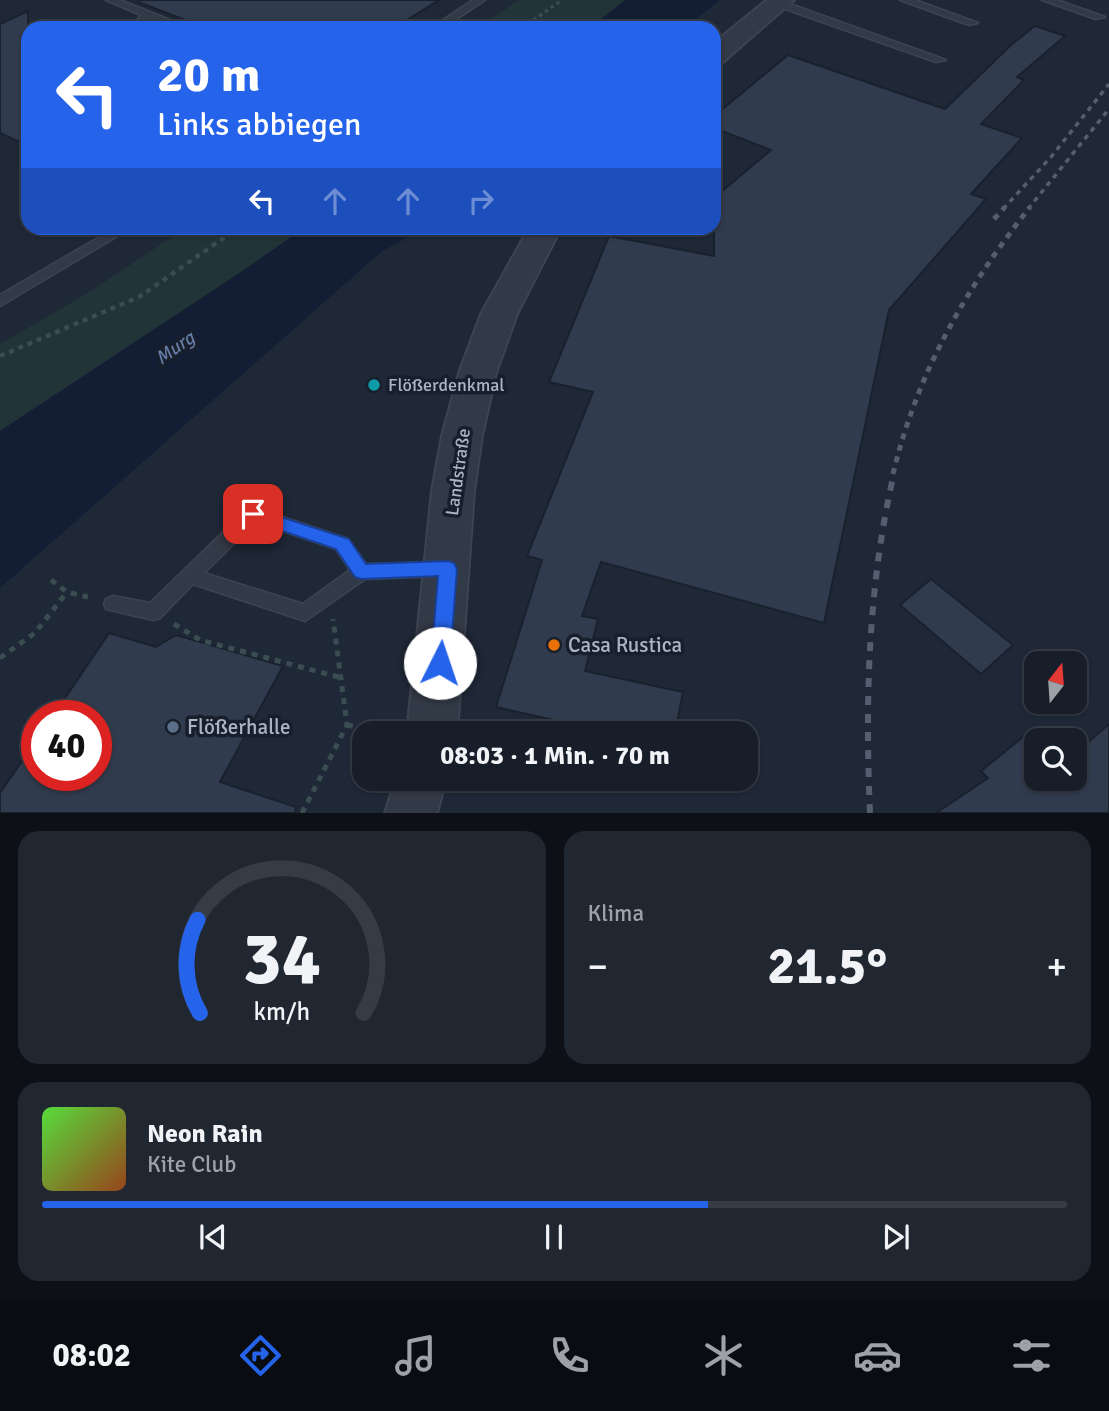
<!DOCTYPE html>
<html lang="de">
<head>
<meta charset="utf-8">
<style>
  body { margin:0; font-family:Signika,sans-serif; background:#202731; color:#f1f3f6; height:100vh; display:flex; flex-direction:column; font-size:26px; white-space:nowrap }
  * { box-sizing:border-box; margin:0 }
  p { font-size:23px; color:#9ea2a8 }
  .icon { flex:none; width:38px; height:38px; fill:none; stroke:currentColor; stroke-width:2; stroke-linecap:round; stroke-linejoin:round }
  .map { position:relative; height:813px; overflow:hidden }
  .details { display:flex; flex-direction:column; gap:18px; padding:18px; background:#0d1017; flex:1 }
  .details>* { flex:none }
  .top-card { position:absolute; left:21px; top:21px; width:700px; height:214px; border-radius:21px; box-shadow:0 2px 5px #0004,0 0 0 2px #363c46; background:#2563eb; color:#fff; overflow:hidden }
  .needle { width:46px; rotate:17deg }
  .tools { position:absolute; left:1024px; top:651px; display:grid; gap:14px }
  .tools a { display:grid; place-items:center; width:63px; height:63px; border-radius:14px; background:#171e29; box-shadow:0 2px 5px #0004,0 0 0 2px #363c46; font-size:35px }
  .speed { position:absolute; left:21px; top:700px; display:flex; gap:14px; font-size:35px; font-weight:700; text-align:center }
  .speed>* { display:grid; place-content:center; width:91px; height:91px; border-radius:50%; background:#171e29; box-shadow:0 2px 5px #0004,0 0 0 2px #363c46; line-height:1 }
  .speed .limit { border:10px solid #d22; background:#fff; color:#111 }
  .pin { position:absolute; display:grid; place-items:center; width:60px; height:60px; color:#fff; margin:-30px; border-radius:14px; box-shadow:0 4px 10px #0006 }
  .me { position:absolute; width:77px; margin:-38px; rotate:4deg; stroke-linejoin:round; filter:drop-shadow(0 0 5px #0008) }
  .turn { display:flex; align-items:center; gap:24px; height:147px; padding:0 21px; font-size:32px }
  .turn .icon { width:91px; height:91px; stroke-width:2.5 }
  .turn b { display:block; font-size:49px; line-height:60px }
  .lanes { display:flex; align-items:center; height:66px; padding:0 21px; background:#0003; justify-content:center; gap:35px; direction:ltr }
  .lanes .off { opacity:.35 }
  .big { font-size:52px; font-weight:700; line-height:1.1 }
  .details .card { flex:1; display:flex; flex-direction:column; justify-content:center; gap:10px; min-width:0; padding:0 24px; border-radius:21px; background:#202731 }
  .details .dial { align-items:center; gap:0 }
  .dial svg { height:182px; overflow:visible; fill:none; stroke:#363c46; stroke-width:7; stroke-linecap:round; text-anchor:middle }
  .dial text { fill:#f1f3f6; stroke:none }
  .song { display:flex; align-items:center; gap:21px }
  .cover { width:84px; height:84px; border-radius:10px; background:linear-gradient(135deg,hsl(110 70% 55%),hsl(20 70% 35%)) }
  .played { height:7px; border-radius:4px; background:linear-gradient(90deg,#2563eb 65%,#363c46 65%) }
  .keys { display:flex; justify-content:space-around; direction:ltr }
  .heat { display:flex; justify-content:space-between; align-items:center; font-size:38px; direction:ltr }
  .details .tiles { flex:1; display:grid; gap:18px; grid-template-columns:1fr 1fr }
  .card:last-child { grid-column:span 2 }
  .trip { position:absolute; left:352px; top:721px; width:406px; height:70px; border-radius:21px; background:#171e29; box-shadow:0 2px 5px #0004,0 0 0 2px #363c46; font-weight:700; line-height:70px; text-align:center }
  .tab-bar { display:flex; height:112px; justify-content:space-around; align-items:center; background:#090c10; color:#9ea2a8 }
  .tab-bar .icon { width:49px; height:49px }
  .tab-bar .on { color:#2563eb }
  .tab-bar b { font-size:32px; color:#f1f3f6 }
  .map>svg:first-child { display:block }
  .green { fill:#213438 }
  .water { fill:#131e34 }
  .building { fill:#313b4e; stroke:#1a212e; stroke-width:2 }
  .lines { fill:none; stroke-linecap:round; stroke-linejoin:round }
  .service-casing { stroke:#3c4351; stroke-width:3 }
  .tertiary-casing { stroke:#3c4351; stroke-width:4 }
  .path-far2 { stroke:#3a4d51; stroke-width:3.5; stroke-dasharray:3.5 3.5; stroke-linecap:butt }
  .path-far1 { stroke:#3a4d51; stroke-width:4.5; stroke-dasharray:5 5; stroke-linecap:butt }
  .path { stroke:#3a4d51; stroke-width:5; stroke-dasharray:6 6; stroke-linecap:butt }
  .service { fill:#333a47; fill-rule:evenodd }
  .tertiary { fill:#333a47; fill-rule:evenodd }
  .rail-far2 { stroke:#545e6f; stroke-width:3.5; stroke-dasharray:5 5; stroke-linecap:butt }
  .rail-far1 { stroke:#545e6f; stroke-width:5; stroke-dasharray:6 6; stroke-linecap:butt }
  .rail { stroke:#545e6f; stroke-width:6; stroke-dasharray:9 9; stroke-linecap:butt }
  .route { fill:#2563eb; stroke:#184099; stroke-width:2 }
  .culture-dot { fill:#0f9aa8; stroke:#181f2c; stroke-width:2.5 }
  .food-dot { fill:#e8710a; stroke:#181f2c; stroke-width:2.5 }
  .service-dot { fill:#5c6f8a; stroke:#181f2c; stroke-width:2.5 }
  .labels { text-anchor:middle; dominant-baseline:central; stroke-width:7; stroke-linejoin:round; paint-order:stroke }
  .poi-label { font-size:18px; fill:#adb4c4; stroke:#181f2c; text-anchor:start }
  .street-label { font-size:18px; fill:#adb4c4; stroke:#181f2c }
  .water-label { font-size:19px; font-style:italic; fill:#657ca5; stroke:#181f2c }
  .near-poi-label { font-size:21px; fill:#adb4c4; stroke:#181f2c; text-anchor:start }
</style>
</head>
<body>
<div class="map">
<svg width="1109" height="813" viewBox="0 0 1109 813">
  <rect width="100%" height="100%" fill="#1f2837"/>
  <g class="green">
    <path d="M519,0H625L590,28H478Z"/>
    <path d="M185,228H304L244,270L0,431V344L88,293Z"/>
  </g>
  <g class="water">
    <path d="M625,0H720L685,28H590Z"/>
    <path d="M304,228H423L380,253L0,588V431L244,270Z"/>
  </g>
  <g class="building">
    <path d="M139,0H439L394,28H206L138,2Z"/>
    <path d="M28,11V146L0,133V24Z"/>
    <path d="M1035,26L1065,36L1017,77L1024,80L981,124L1022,138L971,194L986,199L889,310L824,623L601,562L582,616L598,619L585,671L683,692L675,733H612L496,707L542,560L527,556L593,392L549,382L609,236L714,256V198L771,150L714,128V116L788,55L945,109L1012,44Z"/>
    <path d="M931,579L1013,645L981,674L900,605Z"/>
    <path d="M109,633L156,647L176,635L283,666L220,782L296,807L295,813H0V793L37,739V775H96V716H53Z"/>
    <path d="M1109,724V813H936L988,778L981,771L1023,737L1036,749V779H1074V755Z"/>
  </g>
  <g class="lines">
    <defs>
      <g id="service">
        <path d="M106,0H120L190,28H175L149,18L142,28H131L141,15Z"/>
        <path d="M473,0H485L443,28H431Z"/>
        <path d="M900,0H915L978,23L969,25Z"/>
        <path d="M1042,0H1057L1105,17L1096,19Z"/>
        <path d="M774,1H782L946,60L936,62L774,5Z"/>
        <path d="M115,228H131L0,306V295Z"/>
        <path d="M253,507L348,539L366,564L446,562L452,564L455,569L452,574L446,576L365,579L305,621L193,584L160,618L153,620L106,609L104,604L106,599L113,596L150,603L247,509ZM256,522L336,549L350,570L303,604L204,573Z"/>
      </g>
      <g id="tertiary">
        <path d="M767,0H794L723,62L714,64V43Z"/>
        <path d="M529,228H561L517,314L496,373L482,436L474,491L457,733H407L432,491L442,436L459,373L481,314Z"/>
        <path d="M396,779H446L437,813H385Z"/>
      </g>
    </defs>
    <use href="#service" class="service-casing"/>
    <use href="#tertiary" class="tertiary-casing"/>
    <path class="path-far2" d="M522,28L562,0"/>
    <path class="path-far1" d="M0,356L139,297L238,228"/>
    <g class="path">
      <path d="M51,580L67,592L88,597"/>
      <path d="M174,624L200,640L342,678"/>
      <path d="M0,658L35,633L67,592"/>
      <path d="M347,725L385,733"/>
      <path d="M302,813L347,725L333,619"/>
    </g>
    <use href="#service" class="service"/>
    <use href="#tertiary" class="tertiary"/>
    <g class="rail-far2">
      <path d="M1003,209L1051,157L1109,84"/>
      <path d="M1028,209L1109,109"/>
    </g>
    <g class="rail-far1">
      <path d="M994,219L1005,207"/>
      <path d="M893,474C917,373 966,288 1030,207"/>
    </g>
    <path class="rail" d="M870,813C865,699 868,585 894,473"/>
  </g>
  <path class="route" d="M253,508L349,539L366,564L448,561L454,563L457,569L450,663L447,669L440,671L434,669L431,663L438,576L361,579L355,577L336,549L247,519L245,514L247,510Z"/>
  <circle class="culture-dot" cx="374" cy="385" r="7"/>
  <circle class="food-dot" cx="554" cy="645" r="7"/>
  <circle class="service-dot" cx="173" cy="727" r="7"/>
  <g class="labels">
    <g class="poi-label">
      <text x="388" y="385">Flößerdenkmal</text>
    </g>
    <g class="street-label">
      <text transform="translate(458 472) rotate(-82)">Landstraße</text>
    </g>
    <g class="water-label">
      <text transform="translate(175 348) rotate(-35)">Murg</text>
    </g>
    <g class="near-poi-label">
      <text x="568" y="645">Casa Rustica</text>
      <text x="187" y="727">Flößerhalle</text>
    </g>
  </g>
</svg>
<div class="tools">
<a><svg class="needle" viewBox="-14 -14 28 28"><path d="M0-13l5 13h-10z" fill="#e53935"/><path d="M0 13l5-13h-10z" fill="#9ea2a8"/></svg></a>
<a><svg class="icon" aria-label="search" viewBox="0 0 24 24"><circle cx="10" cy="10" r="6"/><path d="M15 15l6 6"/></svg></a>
</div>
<div class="speed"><div class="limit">40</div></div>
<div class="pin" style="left:253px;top:514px;background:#d93025"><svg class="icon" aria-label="arrive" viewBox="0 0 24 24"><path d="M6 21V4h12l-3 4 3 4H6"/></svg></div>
<svg class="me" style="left:440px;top:663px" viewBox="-20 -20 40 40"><circle r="19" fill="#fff"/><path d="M0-13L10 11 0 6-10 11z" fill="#2563eb"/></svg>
<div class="trip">08:03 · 1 Min. · 70 m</div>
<div class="top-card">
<div class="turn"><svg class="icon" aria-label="left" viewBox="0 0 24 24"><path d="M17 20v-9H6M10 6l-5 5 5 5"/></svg><div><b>20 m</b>Links abbiegen</div></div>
<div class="lanes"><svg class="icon" aria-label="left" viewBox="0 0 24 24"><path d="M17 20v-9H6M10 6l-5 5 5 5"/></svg><svg class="icon off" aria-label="ahead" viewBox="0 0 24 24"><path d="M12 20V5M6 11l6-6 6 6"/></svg><svg class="icon off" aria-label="ahead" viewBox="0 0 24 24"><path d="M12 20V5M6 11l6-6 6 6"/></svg><svg class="icon off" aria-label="right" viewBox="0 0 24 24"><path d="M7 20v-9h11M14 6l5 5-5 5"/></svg></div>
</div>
</div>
<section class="details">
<div class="tiles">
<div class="card dial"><svg viewBox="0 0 100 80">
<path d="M14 69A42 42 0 1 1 86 69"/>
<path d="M14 69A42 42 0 0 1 13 28" stroke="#2563eb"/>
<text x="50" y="56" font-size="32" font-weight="700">34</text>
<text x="50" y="72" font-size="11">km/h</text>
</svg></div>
<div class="card"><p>Klima</p>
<div class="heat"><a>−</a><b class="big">21.5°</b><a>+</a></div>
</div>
<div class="card">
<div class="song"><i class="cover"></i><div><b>Neon Rain</b><p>Kite Club</p></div></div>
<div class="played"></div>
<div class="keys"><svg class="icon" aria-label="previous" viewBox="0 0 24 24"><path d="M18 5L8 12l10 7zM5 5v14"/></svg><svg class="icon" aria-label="pause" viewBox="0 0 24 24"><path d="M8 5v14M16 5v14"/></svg><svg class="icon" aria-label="next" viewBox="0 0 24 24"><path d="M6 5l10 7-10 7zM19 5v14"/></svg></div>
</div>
</div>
</section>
<nav class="tab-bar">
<b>08:02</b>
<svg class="icon on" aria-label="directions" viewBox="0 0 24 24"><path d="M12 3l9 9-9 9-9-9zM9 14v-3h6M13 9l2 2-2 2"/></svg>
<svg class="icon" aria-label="music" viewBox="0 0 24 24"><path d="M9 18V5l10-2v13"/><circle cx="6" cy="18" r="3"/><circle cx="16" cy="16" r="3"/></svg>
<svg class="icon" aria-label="phone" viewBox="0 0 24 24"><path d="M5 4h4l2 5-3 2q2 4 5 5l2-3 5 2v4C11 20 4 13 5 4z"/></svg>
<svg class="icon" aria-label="climate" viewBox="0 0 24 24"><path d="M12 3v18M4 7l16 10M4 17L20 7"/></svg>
<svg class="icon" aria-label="car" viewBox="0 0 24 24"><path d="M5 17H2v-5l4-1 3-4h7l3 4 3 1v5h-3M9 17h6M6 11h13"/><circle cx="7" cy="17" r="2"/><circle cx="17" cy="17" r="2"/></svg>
<svg class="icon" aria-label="filters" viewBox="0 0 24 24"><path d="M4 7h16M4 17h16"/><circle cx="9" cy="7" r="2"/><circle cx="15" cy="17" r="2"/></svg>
</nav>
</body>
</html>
